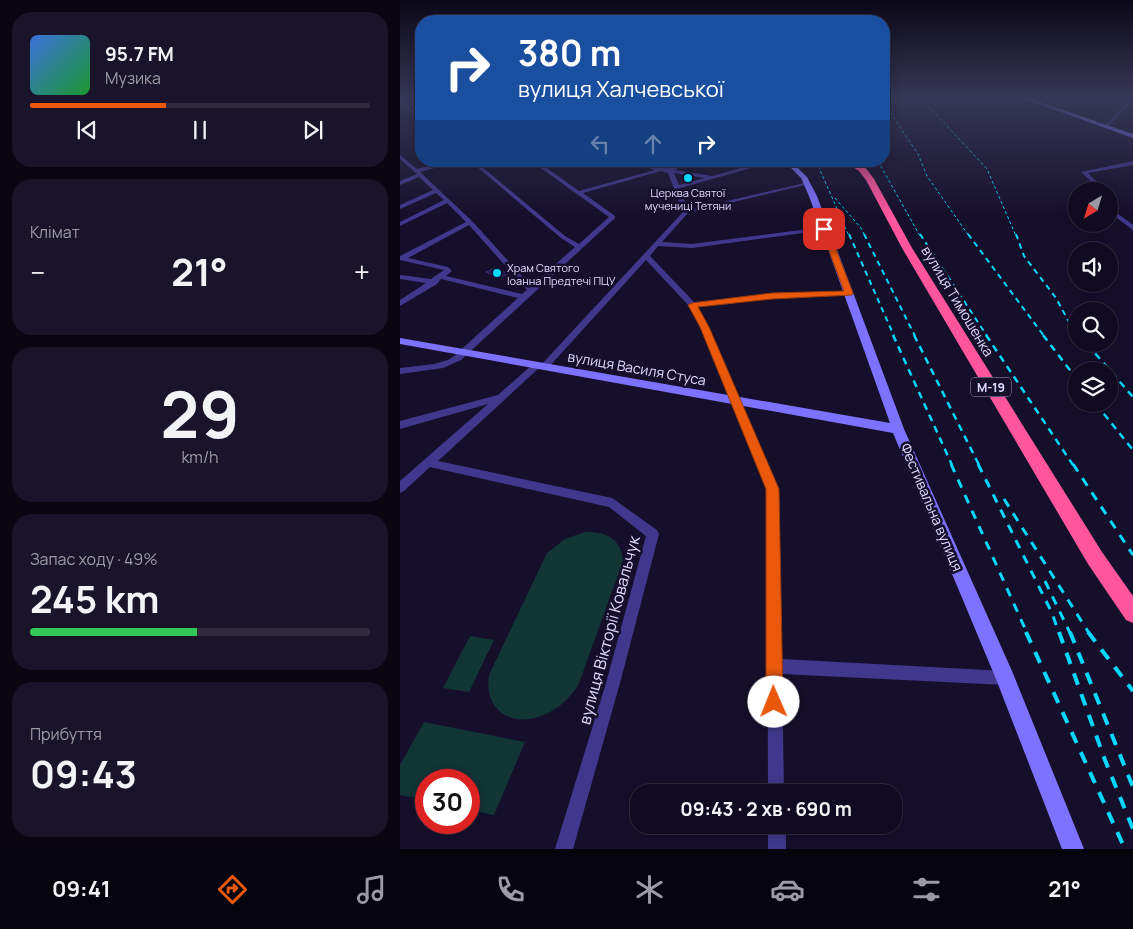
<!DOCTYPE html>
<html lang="uk">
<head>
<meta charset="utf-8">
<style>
  body { margin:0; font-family:Manrope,sans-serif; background:#19142a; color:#f1f3f6; height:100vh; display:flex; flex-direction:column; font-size:19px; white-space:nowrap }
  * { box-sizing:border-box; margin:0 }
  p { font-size:16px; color:#9c9ba5 }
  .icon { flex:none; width:28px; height:28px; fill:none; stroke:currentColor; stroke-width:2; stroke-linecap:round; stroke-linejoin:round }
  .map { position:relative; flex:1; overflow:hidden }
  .drawer { display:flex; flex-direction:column; gap:12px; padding:12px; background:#090612; width:400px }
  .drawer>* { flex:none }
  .top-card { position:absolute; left:15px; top:15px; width:475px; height:152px; border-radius:20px; box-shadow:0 2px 12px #0003,0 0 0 1px #302b3f; background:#1a4fa0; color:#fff; overflow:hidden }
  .needle { width:32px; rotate:218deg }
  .fabs { position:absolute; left:668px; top:182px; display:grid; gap:10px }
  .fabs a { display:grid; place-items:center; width:50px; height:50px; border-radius:50%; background:#100b21; box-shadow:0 2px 12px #0003,0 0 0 1px #302b3f; font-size:25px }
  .speed { position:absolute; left:15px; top:769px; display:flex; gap:10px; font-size:25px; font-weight:700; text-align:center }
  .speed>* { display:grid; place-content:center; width:65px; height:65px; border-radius:50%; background:#100b21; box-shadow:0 2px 12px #0003,0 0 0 1px #302b3f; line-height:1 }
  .speed .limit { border:8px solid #d22; background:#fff; color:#111 }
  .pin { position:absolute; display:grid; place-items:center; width:42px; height:42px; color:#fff; margin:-21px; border-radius:10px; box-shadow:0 2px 8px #0006 }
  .me { position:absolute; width:55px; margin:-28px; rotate:359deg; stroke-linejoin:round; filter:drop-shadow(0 0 4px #0008) }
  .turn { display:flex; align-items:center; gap:18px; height:105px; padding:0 20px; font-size:22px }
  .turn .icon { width:65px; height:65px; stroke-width:2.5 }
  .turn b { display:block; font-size:35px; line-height:42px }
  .lanes { display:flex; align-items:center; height:48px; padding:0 20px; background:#0003; justify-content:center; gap:25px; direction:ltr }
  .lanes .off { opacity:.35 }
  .big { font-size:38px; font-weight:700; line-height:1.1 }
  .drawer .card { flex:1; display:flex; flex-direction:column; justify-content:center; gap:8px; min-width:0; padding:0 18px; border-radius:20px; background:#19142a }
  .drawer .dial { align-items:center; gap:0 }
  .dial b { font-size:65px; line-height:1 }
  .song { display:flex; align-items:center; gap:15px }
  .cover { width:60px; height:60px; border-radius:8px; background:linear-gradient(135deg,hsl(220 70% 55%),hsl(130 70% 35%)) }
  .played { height:5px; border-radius:2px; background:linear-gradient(90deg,#ea580c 40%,#302b3f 40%) }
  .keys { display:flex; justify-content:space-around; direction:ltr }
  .heat { display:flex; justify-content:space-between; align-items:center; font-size:28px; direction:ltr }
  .charge { height:8px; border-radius:4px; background:linear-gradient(90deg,#34c759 49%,#302b3f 0) }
  .trip { position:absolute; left:230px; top:784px; width:272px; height:50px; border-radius:20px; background:#100b21; box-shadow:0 2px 12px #0003,0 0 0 1px #302b3f; font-weight:700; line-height:50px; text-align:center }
  .tabs { display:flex; height:80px; justify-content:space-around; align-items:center; background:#06040d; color:#9c9ba5 }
  .tabs .icon { width:35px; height:35px }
  .tabs .active { color:#ea580c }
  .tabs b { font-size:22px; color:#f1f3f6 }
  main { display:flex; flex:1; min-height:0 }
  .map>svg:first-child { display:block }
  .green { fill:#123536 }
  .building { fill:#281a4e; stroke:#402b7b }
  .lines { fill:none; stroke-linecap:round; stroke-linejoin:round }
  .street { fill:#41388d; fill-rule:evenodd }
  .secondary { fill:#7d71ff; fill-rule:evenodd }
  .highway { fill:#ff559c; fill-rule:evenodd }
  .rail-far4 { stroke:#06d7ff; stroke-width:1; stroke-dasharray:3 2.5; stroke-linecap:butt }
  .rail-far3 { stroke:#06d7ff; stroke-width:2; stroke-dasharray:5.5 4.5; stroke-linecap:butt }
  .rail-far2 { stroke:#06d7ff; stroke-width:2.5; stroke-dasharray:7 5.5; stroke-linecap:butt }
  .rail-far1 { stroke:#06d7ff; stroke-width:3; stroke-dasharray:9 8; stroke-linecap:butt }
  .rail { stroke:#06d7ff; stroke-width:4; stroke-dasharray:12 10; stroke-linecap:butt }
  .route { fill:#ea580c; stroke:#983908 }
  .poi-dot { fill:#06d7ff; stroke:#160f2c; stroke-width:2 }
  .labels { text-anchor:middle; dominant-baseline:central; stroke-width:5; stroke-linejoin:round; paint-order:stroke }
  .far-poi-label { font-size:11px; fill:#e0daff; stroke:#160f2c }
  .shield { fill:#160f2c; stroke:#a39dc0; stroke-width:1 }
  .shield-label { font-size:12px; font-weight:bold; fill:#e0daff }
  .street-label { font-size:14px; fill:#e0daff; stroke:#160f2c }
  .near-street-label { font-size:16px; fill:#e0daff; stroke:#160f2c }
</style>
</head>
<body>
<main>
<section class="drawer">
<div class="card">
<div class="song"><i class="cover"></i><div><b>95.7 FM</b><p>Музика</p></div></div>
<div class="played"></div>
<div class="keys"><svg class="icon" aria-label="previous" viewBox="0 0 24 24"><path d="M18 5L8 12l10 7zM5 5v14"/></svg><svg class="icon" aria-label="pause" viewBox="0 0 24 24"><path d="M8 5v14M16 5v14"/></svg><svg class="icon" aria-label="next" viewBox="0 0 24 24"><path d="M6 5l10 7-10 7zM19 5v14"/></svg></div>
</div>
<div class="card"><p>Клімат</p>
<div class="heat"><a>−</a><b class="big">21°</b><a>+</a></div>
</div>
<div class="card dial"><b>29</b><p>km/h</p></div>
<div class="card"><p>Запас ходу · 49%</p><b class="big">245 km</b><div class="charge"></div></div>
<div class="card"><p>Прибуття</p><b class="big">09:43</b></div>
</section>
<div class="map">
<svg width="733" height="849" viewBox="0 0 733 849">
  <rect width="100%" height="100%" fill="#160f2c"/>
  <g class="green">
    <path d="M185,532C205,531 222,539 223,561L178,686C169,698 160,708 146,714C114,729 83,712 89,675L147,553L165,539Z"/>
    <path d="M70,636L94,640L69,692L43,688Z"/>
    <path d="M24,722L125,742L94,815L69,810V780H26V800L0,795V765Z"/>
  </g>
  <path class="building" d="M95,268L108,274L99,278L86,272Z"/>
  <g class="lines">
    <g class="street">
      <path d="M0,100L21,117V120L0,103Z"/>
      <path d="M733,101V103L727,106L707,128H703L725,104Z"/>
      <path d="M0,155L17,169L50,161H60L20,172L72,221L131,286L175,247L161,238L70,161H75L165,236L179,244L209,217L131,161H137L179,191L255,170L225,161C242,161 258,171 275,167L278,169L275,170L312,176L367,161H376L280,188L288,210L409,182V184L288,213L262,242L292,244L424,227L427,229L426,230L292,248L258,246L250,256L294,302L372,294L449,291L453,293L449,295L372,298L297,307L309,327L379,489L382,659L605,671L610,673L612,678L610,683L605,685L382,674L384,792H368L367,489L301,327L289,306L246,260L147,369L144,370L140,367L38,461L212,498L257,530L259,534L220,683L173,849H155L206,683L246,536L209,507L30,467L4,491L0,493V481L88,404L0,429V421L98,395L133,364L136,363L140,366L283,212L268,173L261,171L183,193L215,216V218L61,360L43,368L0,374V368L34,364L48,360L54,356L118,298L41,279L37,284L0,306V300L26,283L0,279V275L31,279L44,270L0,260V256L66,222L47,203L0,226V222L44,200L36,193L0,209V205L33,190L19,177L0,185V181L17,174L0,159ZM274,173L305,178L279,185ZM69,225L127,290L122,294L46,276L52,271L48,267L8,258Z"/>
      <path d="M733,161V165L688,173L703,188V190L701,191L681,172Z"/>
      <path d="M709,207L733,225V230L709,212Z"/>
      <rect x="368" y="825" width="18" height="24"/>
    </g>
    <g class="secondary">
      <path d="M622,98H628L733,134V138Z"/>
      <path d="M384,161L393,163L453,162L450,164L397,167L407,177L417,196L504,429L612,671L684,849H662L596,679L493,433L0,344V338L490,423L409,196L401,178Z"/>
    </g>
    <path class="highway" d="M444,161H454L465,167L474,179L512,248L702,552L733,596V623L726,620L688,564L502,248L466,180L459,171Z"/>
    <g class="rail-far4">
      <path d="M521,98L587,169L616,236"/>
      <path d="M484,103L518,154L527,176L569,236"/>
      <path d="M416,161L449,236"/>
      <path d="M478,161L520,236"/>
      <path d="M435,198L461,228L465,236"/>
    </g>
    <g class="rail-far3">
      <path d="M449,234L494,336"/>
      <path d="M464,234L515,336"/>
      <path d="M520,234L587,336"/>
      <path d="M568,234L644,336"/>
      <path d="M616,234L624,256L656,298L676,335"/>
    </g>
    <g class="rail-far2">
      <path d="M493,335L552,465"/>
      <path d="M514,335L579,465"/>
      <path d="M586,335L673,465"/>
      <path d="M643,335L676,378"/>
      <path d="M687,344L733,397"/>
      <path d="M696,404L733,450"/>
    </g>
    <g class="rail-far1">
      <path d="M551,464L627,633"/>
      <path d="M578,464L652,613L659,633"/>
      <path d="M673,464L733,555"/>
      <path d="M604,499L689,633"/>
      <path d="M645,581L670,633"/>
    </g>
    <g class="rail">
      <path d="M626,632L725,849"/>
      <path d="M659,632L705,760L733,829"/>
      <path d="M670,632L733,787"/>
      <path d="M688,632L733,691"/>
    </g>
  </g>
  <linearGradient id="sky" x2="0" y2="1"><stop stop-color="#0c0818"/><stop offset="0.45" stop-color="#363756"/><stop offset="1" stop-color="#363756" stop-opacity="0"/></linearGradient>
  <rect width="733" height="216" fill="url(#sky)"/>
  <path class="route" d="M424,227L428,229L453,293L452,295L372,299L298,307L309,327L379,489L383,702L380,709L374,711L368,709L366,702V489L300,327L288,305L292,303L372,293L444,291L421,229Z"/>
  <g class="poi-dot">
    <circle cx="288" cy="178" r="5"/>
    <circle cx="97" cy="273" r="5"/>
  </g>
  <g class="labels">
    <g class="far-poi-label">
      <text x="288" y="192">Церква Святої<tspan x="288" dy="13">мучениці Тетяни</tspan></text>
      <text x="107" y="267" text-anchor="start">Храм Святого<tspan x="107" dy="13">Іоанна Предтечі ПЦУ</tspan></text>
    </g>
    <rect class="shield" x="571" y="377.5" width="40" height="19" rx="4"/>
    <g class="shield-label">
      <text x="591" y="387">М-19</text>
    </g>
    <g class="street-label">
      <text transform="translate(558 301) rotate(59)">вулиця Тимошенка</text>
      <text transform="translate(237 368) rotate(10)">вулиця Василя Стуса</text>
      <text transform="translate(532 507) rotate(67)">Фестивальна вулиця</text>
    </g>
    <g class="near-street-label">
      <text transform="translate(209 630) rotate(-75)">вулиця Вікторії Ковальчук</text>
    </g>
  </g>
</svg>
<div class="fabs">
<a><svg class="needle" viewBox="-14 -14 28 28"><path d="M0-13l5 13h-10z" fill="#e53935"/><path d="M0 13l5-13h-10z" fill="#9c9ba5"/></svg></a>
<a><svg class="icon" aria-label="sound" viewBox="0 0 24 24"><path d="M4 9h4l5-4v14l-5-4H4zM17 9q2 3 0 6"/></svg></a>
<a><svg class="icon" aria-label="search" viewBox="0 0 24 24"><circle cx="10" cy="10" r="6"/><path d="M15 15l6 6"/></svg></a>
<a><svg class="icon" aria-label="layers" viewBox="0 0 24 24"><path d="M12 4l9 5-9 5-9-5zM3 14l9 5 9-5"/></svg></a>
</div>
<div class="speed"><div class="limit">30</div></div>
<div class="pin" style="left:424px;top:229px;background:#d93025"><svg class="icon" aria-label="arrive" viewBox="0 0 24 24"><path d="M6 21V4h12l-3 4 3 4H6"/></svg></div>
<svg class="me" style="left:374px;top:702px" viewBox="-20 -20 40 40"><circle r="19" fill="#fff"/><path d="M0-13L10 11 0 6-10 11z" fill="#ea580c"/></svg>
<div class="trip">09:43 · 2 хв · 690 m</div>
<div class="top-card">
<div class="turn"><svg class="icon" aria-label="right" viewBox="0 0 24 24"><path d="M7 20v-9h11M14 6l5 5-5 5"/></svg><div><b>380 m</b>вулиця Халчевської</div></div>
<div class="lanes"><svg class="icon off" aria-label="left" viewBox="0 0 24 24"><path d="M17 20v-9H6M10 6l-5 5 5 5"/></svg><svg class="icon off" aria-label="ahead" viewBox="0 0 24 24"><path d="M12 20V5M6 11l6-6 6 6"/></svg><svg class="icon" aria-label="right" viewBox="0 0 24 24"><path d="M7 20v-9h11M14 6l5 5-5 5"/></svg></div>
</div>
</div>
</main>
<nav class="tabs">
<b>09:41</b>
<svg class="icon active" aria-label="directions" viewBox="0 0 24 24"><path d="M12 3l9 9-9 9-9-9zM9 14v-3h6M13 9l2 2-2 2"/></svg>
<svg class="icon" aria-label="music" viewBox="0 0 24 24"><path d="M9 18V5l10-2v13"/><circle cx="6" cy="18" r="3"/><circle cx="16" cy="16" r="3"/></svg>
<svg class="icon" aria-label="phone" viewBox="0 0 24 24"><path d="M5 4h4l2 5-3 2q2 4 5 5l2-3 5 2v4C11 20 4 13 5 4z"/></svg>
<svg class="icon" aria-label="climate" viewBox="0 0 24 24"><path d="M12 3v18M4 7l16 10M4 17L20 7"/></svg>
<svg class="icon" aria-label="car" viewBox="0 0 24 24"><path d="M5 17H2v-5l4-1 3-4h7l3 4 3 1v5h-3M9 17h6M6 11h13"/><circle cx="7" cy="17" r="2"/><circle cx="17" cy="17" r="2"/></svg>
<svg class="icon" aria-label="filters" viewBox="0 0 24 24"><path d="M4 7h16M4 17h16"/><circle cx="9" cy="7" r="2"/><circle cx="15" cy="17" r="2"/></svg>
<b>21°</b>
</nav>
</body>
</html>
